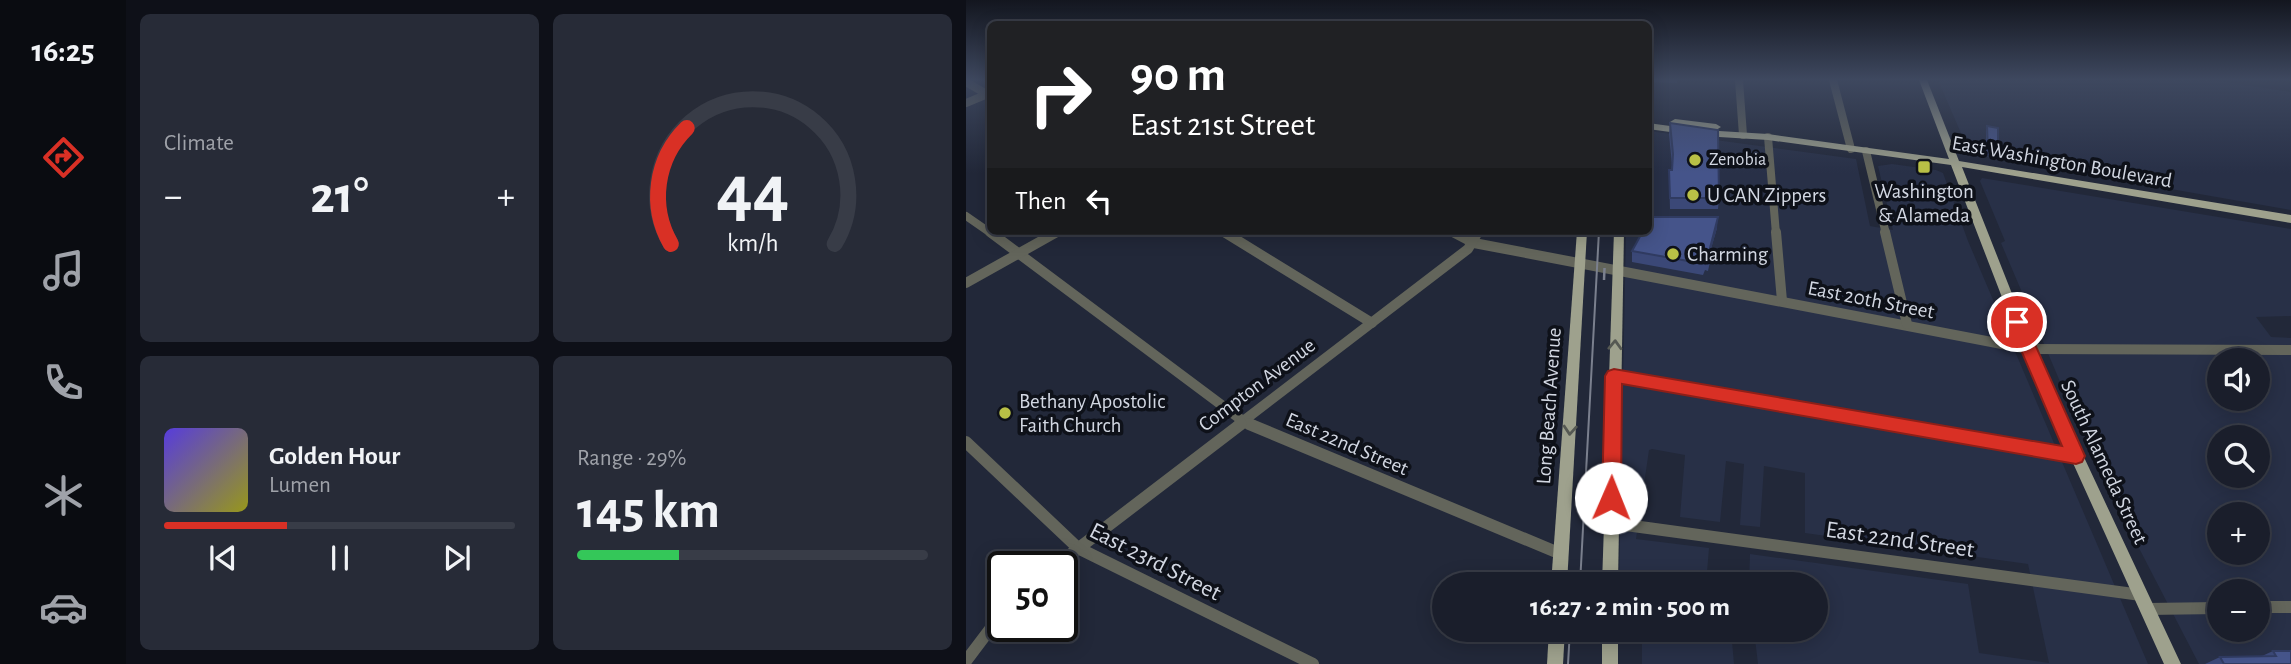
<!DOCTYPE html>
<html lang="en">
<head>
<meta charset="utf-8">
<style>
  body { margin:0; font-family:"Alegreya Sans",sans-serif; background:#272b37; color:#f1f3f6; height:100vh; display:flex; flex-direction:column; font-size:26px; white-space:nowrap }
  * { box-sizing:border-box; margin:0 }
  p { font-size:23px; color:#9fa2a9 }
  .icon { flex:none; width:38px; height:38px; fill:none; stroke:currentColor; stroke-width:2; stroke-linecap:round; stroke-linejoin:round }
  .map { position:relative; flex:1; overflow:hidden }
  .details { display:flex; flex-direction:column; gap:14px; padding:14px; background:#0e1018; width:840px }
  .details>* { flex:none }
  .hud { position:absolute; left:21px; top:21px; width:665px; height:214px; border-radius:10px; box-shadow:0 4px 18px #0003,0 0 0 2px #383c47; background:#202124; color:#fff; overflow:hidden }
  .buttons { position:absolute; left:1241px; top:348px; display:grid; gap:14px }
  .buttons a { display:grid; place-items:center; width:63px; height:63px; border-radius:50%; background:#1a1e2b; box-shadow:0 4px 18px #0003,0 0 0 2px #383c47; font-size:35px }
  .speed { position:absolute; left:21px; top:551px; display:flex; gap:14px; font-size:35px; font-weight:700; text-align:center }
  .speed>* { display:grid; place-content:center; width:91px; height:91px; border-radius:50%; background:#1a1e2b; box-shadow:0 4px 18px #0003,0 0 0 2px #383c47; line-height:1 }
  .speed .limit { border:4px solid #111; border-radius:10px; background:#fff; color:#111 }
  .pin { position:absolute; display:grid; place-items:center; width:60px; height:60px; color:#fff; margin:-30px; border:4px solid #fff; border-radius:50%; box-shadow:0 2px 7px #0007 }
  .me { position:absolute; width:77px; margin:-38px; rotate:1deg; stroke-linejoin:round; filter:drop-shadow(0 0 5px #0008) }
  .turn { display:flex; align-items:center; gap:24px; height:147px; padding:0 28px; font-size:32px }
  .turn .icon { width:91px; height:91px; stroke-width:2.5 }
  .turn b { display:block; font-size:49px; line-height:60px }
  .then { display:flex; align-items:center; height:66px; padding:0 28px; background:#0003; gap:14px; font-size:26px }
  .big { font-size:52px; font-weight:700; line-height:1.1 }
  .details .tile { flex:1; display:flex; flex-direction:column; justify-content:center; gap:10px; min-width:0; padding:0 24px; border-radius:10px; background:#272b37 }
  .details .dial { align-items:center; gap:0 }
  .dial svg { height:182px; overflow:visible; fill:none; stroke:#383c47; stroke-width:7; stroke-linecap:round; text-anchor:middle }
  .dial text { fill:#f1f3f6; stroke:none }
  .song { display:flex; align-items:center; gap:21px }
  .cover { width:84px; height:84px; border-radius:10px; background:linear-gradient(135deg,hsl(250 70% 55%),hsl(60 70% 35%)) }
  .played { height:7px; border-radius:4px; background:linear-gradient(90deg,#d93025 35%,#383c47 35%) }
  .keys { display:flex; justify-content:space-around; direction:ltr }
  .heat { display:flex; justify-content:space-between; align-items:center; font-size:38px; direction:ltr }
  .charge { height:10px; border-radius:5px; background:linear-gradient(90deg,#34c759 29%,#383c47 0) }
  .details .tiles { flex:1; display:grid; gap:14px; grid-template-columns:repeat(2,1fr) }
  .trip { position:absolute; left:466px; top:572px; width:396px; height:70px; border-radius:35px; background:#1a1e2b; box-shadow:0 4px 18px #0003,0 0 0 2px #383c47; font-weight:700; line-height:70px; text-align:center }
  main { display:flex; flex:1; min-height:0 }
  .tab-bar { display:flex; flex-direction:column; width:126px; justify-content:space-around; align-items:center; background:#0a0c11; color:#9fa2a9 }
  .tab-bar .icon { width:49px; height:49px }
  .tab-bar .active { color:#d93025 }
  .tab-bar b { font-size:32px; color:#f1f3f6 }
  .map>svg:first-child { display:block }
  .built { fill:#283047; fill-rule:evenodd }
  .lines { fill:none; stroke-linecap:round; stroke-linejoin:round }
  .minor-far2 { stroke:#63655b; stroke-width:8 }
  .minor-far1 { stroke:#63655b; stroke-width:10 }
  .minor { stroke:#63655b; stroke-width:12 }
  .major { fill:#9ea18d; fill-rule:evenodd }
  .tram { stroke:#7b808e; stroke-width:2 }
  .rail { stroke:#7b808e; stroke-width:2.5; stroke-dasharray:12 12; stroke-linecap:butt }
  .wall { fill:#3b4877 }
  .shaded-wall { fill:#303b61 }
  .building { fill:#45548a; stroke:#303b61; stroke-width:2 }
  .oneway { stroke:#565953 }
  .route { fill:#d93025; stroke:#8d1f18; stroke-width:2 }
  .poi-dot { fill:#b9c046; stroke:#0e1119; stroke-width:2.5 }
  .labels { text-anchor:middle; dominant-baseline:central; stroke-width:7; stroke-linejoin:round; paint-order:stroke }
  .far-poi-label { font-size:18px; fill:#d2d7e2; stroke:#0e1119; text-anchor:start }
  .street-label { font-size:21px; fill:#d2d7e2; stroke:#0e1119 }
  .poi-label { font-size:21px; fill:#d2d7e2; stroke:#0e1119; text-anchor:start }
  .near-street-label { font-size:24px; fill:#d2d7e2; stroke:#0e1119 }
</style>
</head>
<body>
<main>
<nav class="tab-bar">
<b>16:25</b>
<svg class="icon active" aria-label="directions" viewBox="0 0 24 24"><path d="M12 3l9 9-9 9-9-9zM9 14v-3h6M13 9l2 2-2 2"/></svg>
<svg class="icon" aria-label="music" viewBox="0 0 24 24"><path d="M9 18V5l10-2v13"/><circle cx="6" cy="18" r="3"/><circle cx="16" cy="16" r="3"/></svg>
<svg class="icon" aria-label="phone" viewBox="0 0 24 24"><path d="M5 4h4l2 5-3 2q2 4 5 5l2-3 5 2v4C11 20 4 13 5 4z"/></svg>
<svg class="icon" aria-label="climate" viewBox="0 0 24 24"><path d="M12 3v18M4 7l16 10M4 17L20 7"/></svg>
<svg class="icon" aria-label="car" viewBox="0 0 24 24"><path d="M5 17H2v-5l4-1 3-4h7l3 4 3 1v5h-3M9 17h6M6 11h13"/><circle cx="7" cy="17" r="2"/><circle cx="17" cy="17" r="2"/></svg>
</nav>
<section class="details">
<div class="tiles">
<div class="tile"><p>Climate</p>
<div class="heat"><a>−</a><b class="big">21°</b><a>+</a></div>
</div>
<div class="tile dial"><svg viewBox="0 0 100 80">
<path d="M14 69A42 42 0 1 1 86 69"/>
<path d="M14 69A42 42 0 0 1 21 18" stroke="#d93025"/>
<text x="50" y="56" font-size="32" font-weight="700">44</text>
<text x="50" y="72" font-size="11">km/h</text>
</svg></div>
<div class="tile">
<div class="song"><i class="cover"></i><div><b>Golden Hour</b><p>Lumen</p></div></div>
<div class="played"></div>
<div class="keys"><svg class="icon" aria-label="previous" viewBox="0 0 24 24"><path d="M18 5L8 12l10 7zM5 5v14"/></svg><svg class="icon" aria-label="pause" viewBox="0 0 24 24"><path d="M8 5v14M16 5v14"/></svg><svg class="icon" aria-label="next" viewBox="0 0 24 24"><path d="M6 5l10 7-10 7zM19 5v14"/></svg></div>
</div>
<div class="tile"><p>Range · 29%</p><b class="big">145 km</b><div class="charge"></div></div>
</div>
</section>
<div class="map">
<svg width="1325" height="664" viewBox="0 0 1325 664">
  <rect width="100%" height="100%" fill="#222839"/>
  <g class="built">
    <path d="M972,80H1245L1325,92V210L1004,154Z"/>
    <path d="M683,131L890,159L904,226L927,230L912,166L926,164L970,170L977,173L1002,241L1182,664H792L788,630H849V584H783L784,554L1002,584L1013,653L1083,663L1062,564L839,533V473L798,466L794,527L774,525L778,464L760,461L754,522L714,517L719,455L686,449L683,450L670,539L743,548L740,584H653L660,231H682Z"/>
    <path d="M1016,178L1325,229V316L1290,317L1305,337L1325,338V664H1233L1175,552L1098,391L1035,243L1039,241L1014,181ZM1253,360H1292V399H1253ZM1253,438H1292V476H1253ZM1253,514H1292V553H1253ZM1253,592H1292V630H1253Z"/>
    <path d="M676,630H765L768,664H676Z"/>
  </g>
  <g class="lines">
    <g class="minor-far2">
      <path d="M773,80L777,135"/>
      <path d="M867,80L885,149"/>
      <path d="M0,82L24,96"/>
      <path d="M0,103L24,93"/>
      <path d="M802,137L810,234"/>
      <path d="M900,151L920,234"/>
      <path d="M0,216L26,234"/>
      <path d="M256,231L261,234"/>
      <path d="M485,231L491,234"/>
      <path d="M88,234L93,231"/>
      <path d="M511,234L513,231"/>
    </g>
    <g class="minor-far1">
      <path d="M24,232L277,421L287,425"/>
      <path d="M258,232L406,323"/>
      <path d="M487,232L508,243L1062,349L1325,350"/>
      <path d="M810,232L816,301"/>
      <path d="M919,232L941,324"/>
      <path d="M0,283L91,232"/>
      <path d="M648,376L933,425"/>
      <path d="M272,425L502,249L512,232"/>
    </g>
    <g class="minor">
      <path d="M283,424L595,554"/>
      <path d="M923,424L1110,456"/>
      <path d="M0,442L112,548L347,664"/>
      <path d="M645,523L1175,595"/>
      <path d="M88,567L275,424"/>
      <path d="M1292,607H1325"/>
      <path d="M1181,609L1253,608"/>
      <path d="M0,661L37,612"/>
    </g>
    <g class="major">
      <path d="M953,80H961L993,161L1325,215V223L996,167L1071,357L1215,664H1198L1059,357L985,165L802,140L737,136L732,133L737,130L802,134L983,159Z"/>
      <path d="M709,119L750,124L755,127L750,130L706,124L704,122Z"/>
      <path d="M682,123L719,128L724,131L719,134L682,129Z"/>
      <path d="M611,231H621L601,584H585Z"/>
      <path d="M648,231H658L652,584H636Z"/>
      <path d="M583,630H599L597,664H581Z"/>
      <rect x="636" y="630" width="16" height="34"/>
    </g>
    <g class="tram">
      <path d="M614,584L633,231"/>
      <path d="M602,664L604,630"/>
    </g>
    <path class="rail" d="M638,280L639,257"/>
  </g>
  <g class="wall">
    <path d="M682,80H711V83L682,82Z"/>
    <path d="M704,123L753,198L752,209H704L703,170H706V165L703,134Z"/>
    <path d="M1021,126L1032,153L1031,156L1020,155V130Z"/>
    <path d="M751,228L744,252H746L742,271L739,270L737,275L666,262V251Z"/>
    <path d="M1307,651L1325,664H1239L1254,657L1296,656Z"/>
  </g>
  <path class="shaded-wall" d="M752,217L751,228L741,263L743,252Z"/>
  <g class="building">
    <path d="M704,123L752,130L753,198H704L703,170H706L707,154Z"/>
    <path d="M1021,126L1032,128V153L1022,151Z"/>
    <path d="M685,217H752L743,252H746L744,260L740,259L739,264L666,251L677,231H682V221Z"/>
    <path d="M1307,651H1325V664H1258L1254,657L1310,656Z"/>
  </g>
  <defs><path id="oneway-chevron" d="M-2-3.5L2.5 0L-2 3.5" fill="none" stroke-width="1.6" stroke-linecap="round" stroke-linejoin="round" transform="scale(1.75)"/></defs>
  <g class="oneway">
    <use href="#oneway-chevron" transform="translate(649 345) rotate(-88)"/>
    <use href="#oneway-chevron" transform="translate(604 430) rotate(94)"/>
  </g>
  <linearGradient id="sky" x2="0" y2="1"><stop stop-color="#13161f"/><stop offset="0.46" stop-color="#3e485f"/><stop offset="1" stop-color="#3e485f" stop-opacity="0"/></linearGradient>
  <rect width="1325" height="173" fill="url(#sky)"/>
  <path class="route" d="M1051,316L1059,322L1119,456L1116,462L1110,464L656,384L655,498L652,505L645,507L639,505L636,498L639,376L642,371L648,369L1096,446L1043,322Z"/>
  <g class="poi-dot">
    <circle cx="729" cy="160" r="7"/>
    <rect x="951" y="160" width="14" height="14" rx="3.5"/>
    <circle cx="727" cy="195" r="7"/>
    <circle cx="707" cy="254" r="7"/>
    <circle cx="39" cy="413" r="7"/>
  </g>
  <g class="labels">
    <g class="far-poi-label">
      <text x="743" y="160">Zenobia</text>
    </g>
    <g class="street-label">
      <text transform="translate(1096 162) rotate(10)">East Washington Boulevard</text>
      <text transform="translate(905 300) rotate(11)">East 20th Street</text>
      <text transform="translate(291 385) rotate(-37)">Compton Avenue</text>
      <text transform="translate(583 406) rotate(-86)">Long Beach Avenue</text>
      <text transform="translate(381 444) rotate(23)">East 22nd Street</text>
      <text transform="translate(1138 462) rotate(65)">South Alameda Street</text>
    </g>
    <g class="poi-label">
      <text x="958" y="191" text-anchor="middle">Washington<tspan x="958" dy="24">&amp; Alameda</tspan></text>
      <text x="741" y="195">U CAN Zippers</text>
      <text x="721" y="254">Charming</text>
      <text x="53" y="401">Bethany Apostolic<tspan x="53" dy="24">Faith Church</tspan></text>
    </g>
    <g class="near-street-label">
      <text transform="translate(934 540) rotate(8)">East 22nd Street</text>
      <text transform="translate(189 562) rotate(27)">East 23rd Street</text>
    </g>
  </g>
</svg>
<div class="buttons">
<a><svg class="icon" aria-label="sound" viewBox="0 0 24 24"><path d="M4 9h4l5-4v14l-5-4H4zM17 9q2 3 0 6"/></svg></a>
<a><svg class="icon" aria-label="search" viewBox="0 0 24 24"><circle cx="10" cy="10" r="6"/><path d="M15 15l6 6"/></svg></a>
<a>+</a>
<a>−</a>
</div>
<div class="speed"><div class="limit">50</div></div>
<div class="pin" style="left:1051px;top:322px;background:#d93025"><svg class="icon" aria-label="arrive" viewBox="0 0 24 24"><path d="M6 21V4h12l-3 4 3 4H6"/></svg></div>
<svg class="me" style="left:645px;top:498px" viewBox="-20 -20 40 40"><circle r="19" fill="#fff"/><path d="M0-13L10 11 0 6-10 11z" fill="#d93025"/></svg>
<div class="trip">16:27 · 2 min · 500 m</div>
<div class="hud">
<div class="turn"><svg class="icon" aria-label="right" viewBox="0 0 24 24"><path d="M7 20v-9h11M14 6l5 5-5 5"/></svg><div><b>90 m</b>East 21st Street</div></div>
<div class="then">Then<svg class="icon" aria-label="left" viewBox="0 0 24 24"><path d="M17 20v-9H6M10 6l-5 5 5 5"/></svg></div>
</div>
</div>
</main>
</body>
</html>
